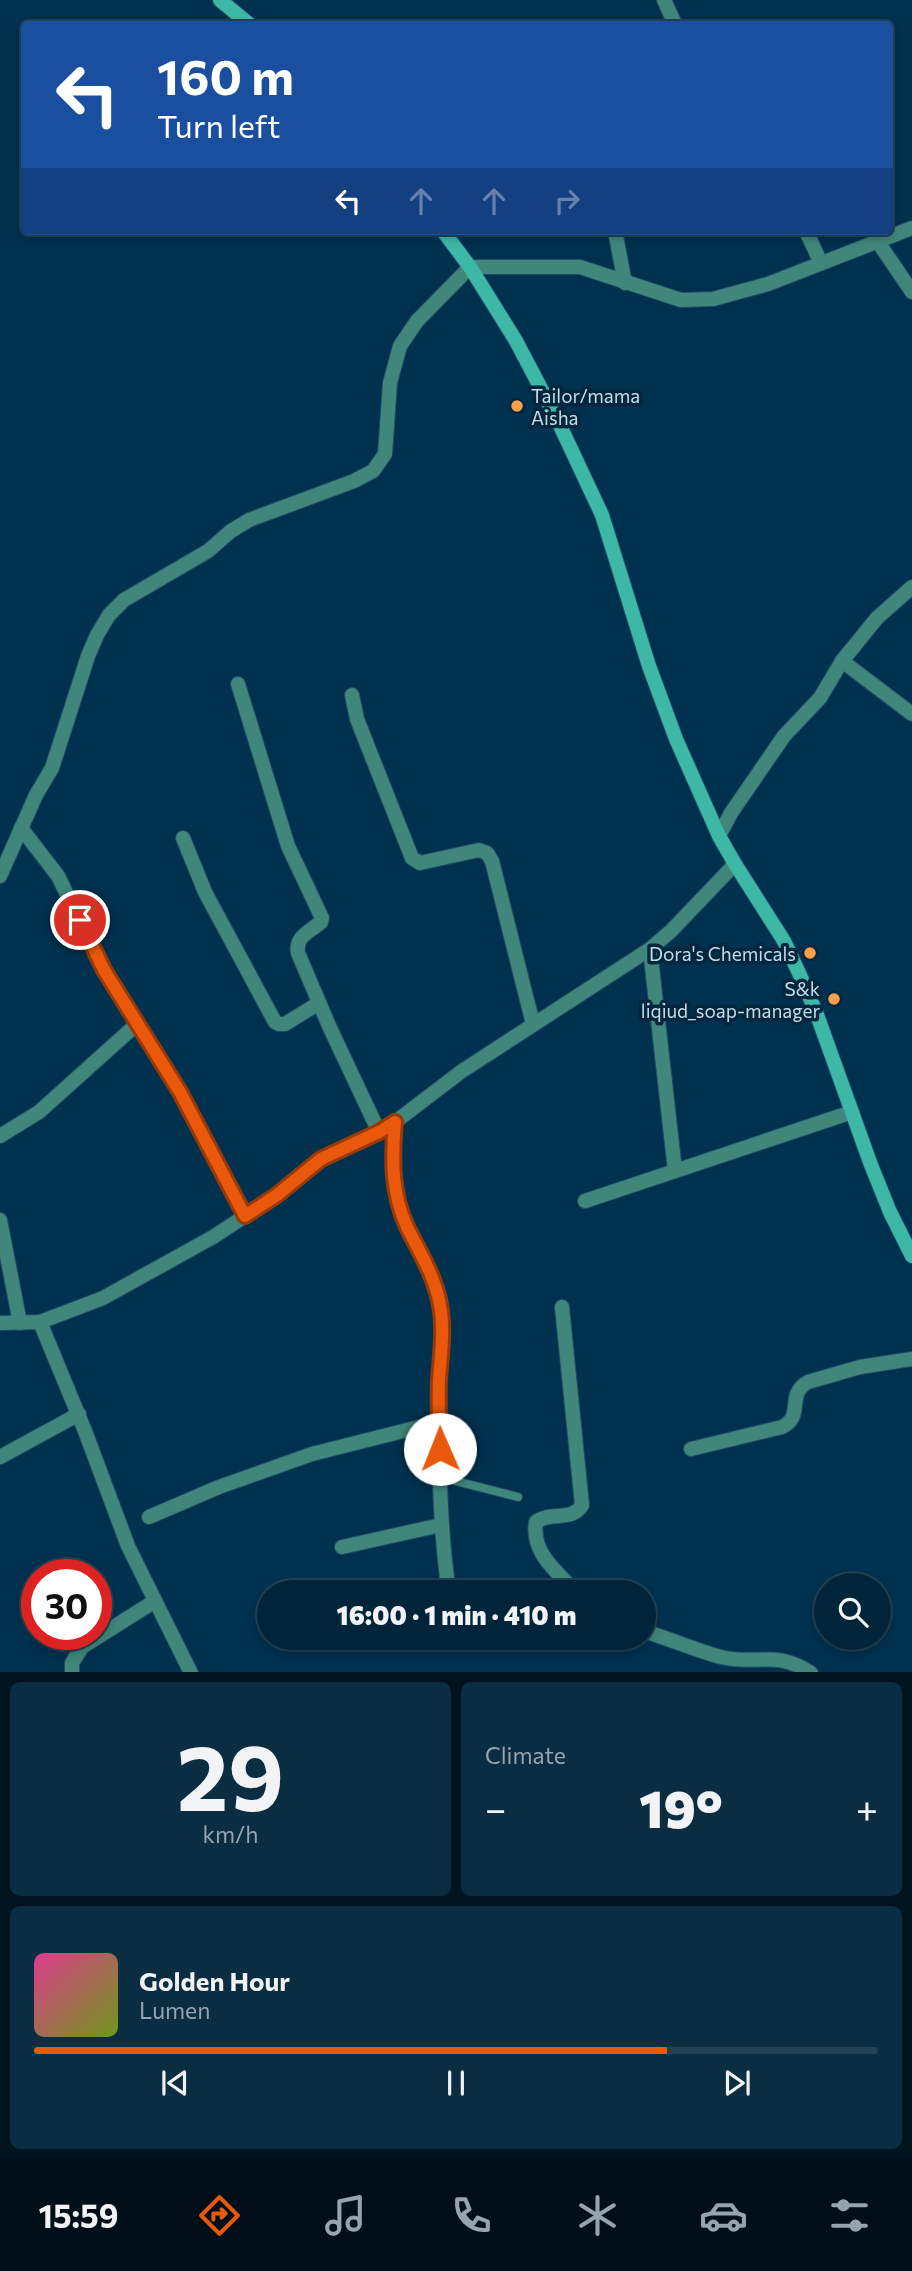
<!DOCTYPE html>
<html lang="en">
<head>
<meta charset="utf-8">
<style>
  body { margin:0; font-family:Commissioner,sans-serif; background:#0a2d42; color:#f1f3f6; height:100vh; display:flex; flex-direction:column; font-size:26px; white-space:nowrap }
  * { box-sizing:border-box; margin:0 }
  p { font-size:23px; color:#95a5af }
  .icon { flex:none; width:38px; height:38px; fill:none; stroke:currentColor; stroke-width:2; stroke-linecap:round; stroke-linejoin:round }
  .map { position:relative; height:1672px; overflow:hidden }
  .drawer { display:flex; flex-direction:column; gap:10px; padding:10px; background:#001420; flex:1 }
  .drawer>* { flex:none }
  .banner { position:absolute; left:21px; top:21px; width:872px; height:214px; border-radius:7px; box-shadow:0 4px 10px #0003,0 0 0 2px #224254; background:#1a4fa0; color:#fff; overflow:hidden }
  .controls { position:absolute; left:814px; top:1573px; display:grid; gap:14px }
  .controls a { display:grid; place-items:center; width:77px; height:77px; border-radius:50%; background:#00253a; box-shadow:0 4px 10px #0003,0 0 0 2px #224254; font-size:35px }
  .speed { position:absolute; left:21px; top:1559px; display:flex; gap:14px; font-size:35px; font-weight:700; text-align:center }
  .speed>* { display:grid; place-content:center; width:91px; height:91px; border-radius:50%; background:#00253a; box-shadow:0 4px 10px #0003,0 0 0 2px #224254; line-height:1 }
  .speed .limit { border:10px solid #d22; background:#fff; color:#111 }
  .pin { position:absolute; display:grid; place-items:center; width:60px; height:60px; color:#fff; margin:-30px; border:4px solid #fff; border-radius:50%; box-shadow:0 2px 7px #0007 }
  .me { position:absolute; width:77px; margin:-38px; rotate:359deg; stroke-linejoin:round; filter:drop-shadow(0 0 5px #0008) }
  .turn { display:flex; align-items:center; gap:24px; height:147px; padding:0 21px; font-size:32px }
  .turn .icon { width:91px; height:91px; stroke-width:2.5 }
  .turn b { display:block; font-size:49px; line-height:60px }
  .lanes { display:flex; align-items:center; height:66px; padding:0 21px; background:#0003; justify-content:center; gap:35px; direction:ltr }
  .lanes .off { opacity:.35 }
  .big { font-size:52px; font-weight:800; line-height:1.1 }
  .drawer .tile { flex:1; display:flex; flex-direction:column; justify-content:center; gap:10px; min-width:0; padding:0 24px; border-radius:10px; background:#0a2d42 }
  .drawer .dial { align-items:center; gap:0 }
  .dial b { font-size:91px; line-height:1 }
  .song { display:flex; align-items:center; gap:21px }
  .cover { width:84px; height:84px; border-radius:10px; background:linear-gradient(135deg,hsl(330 70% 55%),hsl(80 70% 35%)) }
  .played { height:7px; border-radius:4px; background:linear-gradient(90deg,#ea580c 75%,#224254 75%) }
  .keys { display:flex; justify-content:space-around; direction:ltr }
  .heat { display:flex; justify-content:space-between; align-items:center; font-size:38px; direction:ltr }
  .drawer .tiles { flex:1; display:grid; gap:10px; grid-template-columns:1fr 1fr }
  .tile:last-child { grid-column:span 2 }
  .trip { position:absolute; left:257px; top:1580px; width:399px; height:70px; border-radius:35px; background:#00253a; box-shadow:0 4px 10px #0003,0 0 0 2px #224254; font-weight:800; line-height:70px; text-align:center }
  .tab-bar { display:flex; height:112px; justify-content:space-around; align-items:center; background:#000f17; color:#95a5af }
  .tab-bar .icon { width:49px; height:49px }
  .tab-bar .selected { color:#ea580c }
  .tab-bar b { font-size:32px; color:#f1f3f6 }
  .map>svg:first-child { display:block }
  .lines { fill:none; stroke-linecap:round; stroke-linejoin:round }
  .lane-casing { stroke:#1f4c67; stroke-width:10 }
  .street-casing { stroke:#1f4c67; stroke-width:16 }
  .secondary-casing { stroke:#1f4c67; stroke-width:16 }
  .lane { stroke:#40867b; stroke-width:8 }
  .street { stroke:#40867b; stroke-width:14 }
  .secondary { stroke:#3db8a6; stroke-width:14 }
  .route-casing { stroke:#983908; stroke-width:18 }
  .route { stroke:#ea580c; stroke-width:12 }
  .poi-dot { fill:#f9a04c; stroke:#04273d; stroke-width:2.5 }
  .labels { text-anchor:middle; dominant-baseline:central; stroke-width:7; stroke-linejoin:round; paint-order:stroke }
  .poi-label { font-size:19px; fill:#c4dbed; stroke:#04273d; text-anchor:end }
</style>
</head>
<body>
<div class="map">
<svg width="912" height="1673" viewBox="0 0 912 1673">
  <rect width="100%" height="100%" fill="#00314e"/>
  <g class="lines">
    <defs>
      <path id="lane" d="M440,1477L518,1497"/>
      <g id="street">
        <path d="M664,0L675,24"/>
        <path d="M615,231L625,283"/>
        <path d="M806,231L821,263"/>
        <path d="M878,242L912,292"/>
        <path d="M842,661L912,714"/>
        <path d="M238,684L288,846L322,918L321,922C310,932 295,936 298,953L330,1028L379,1132"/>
        <path d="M352,695L357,719L412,858L420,863L479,850L487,853L492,861L533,1024"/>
        <path d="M21,828L58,876L104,970L180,1092L245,1216"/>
        <path d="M719,836L731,813L784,736L820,698L842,661L877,618L912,587"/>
        <path d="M183,838L205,892L275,1022L279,1024H285L319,1003"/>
        <path d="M0,876L36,795L52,768L88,656L97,635L109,615L124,600L208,551L231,531L249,520L354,481L373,471L385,454L390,383L400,346L417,321L470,267H580L681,300L713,299L768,284L912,228"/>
        <path d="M650,949L675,1171"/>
        <path d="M395,1122C392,1157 391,1193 407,1226C420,1252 436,1276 440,1305C444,1334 439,1361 439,1390C439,1457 439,1526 449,1592"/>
        <path d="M0,1136L39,1112L137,1024"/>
        <path d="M585,1201L852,1112"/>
        <path d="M0,1220L20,1323"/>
        <path d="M562,1307L582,1505C573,1522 550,1511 536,1522C531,1553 557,1572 576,1592"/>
        <path d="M40,1322L85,1431L128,1546L191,1673"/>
        <path d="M0,1323L40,1322L103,1298L213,1237L277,1195L321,1159L379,1132L395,1122L462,1071L650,949L671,931L735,864"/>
        <path d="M691,1449L782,1427C805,1416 785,1395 808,1382L860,1367L912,1359"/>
        <path d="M0,1457L79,1414"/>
        <path d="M149,1517L219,1487L312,1454L439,1422"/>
        <path d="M342,1547L441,1525"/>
        <path d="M644,1631C670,1639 695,1650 721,1657C756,1666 775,1649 811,1673"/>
        <path d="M72,1673V1663L82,1647L155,1601"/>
      </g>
      <g id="secondary">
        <path d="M220,0L249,24"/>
        <path d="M443,231L470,267L516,341L556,417L602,515L649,666L676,739L719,836L735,864L784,941L799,973L816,1012L871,1165L890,1212L912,1256"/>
      </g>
    </defs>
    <use href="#lane" class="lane-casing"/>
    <use href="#street" class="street-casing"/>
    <use href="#secondary" class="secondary-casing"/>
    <use href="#lane" class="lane"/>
    <use href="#street" class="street"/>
    <use href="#secondary" class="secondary"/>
  </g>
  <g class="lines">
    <defs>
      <path id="route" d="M80,920L104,970L180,1092L245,1216L277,1195L321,1159L379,1132L395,1122C392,1158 391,1192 407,1227C419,1251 433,1273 439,1300C445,1326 441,1353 439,1380C438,1403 439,1426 440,1449"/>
    </defs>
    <use href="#route" class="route-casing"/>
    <use href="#route" class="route"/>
  </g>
  <g class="poi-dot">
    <circle cx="517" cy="406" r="7"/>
    <circle cx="810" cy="953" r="7"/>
    <circle cx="834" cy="999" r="7"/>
  </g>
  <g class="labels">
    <g class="poi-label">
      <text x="531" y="395" text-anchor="start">Tailor/mama<tspan x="531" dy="22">Aisha</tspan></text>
      <text x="796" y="953">Dora's Chemicals</text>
      <text x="820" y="988">S&amp;k<tspan x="820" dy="22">liqiud_soap-manager</tspan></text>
    </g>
  </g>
</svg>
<div class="controls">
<a><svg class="icon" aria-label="search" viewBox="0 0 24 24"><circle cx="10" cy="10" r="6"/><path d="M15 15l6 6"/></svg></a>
</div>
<div class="speed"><div class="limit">30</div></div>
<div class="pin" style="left:80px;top:920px;background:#d93025"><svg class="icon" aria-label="arrive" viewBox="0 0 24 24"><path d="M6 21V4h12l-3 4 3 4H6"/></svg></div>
<svg class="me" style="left:440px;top:1449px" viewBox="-20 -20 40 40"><circle r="19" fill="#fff"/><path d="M0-13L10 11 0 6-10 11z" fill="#ea580c"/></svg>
<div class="trip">16:00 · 1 min · 410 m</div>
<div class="banner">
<div class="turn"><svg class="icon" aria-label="left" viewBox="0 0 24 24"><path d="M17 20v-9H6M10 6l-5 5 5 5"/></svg><div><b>160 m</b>Turn left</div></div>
<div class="lanes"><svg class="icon" aria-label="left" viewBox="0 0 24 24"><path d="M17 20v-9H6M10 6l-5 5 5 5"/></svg><svg class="icon off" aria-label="ahead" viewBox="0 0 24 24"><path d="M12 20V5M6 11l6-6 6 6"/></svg><svg class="icon off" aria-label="ahead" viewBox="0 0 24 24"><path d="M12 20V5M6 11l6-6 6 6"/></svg><svg class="icon off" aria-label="right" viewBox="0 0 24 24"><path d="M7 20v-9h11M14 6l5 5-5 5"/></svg></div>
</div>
</div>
<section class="drawer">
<div class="tiles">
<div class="tile dial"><b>29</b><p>km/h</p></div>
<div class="tile"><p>Climate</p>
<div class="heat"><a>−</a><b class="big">19°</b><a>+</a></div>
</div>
<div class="tile">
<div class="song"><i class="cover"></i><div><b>Golden Hour</b><p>Lumen</p></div></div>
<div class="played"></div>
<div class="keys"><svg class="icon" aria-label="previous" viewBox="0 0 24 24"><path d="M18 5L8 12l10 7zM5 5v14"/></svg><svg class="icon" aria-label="pause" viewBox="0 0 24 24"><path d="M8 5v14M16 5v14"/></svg><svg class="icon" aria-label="next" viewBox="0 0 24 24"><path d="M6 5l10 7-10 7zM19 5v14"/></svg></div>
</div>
</div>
</section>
<nav class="tab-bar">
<b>15:59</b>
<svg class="icon selected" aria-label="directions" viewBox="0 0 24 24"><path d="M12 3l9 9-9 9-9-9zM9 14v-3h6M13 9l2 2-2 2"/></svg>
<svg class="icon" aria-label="music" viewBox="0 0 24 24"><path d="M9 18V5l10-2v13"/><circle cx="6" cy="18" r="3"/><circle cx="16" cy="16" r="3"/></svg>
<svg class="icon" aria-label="phone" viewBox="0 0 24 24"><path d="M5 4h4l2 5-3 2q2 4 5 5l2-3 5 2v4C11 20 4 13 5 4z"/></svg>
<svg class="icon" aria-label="climate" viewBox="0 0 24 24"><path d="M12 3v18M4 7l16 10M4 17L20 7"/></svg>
<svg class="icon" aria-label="car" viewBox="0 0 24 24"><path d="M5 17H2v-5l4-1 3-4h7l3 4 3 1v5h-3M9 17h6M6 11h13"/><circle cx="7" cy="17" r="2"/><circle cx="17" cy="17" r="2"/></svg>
<svg class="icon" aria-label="filters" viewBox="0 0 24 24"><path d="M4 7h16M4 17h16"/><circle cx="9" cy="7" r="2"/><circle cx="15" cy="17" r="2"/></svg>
</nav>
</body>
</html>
